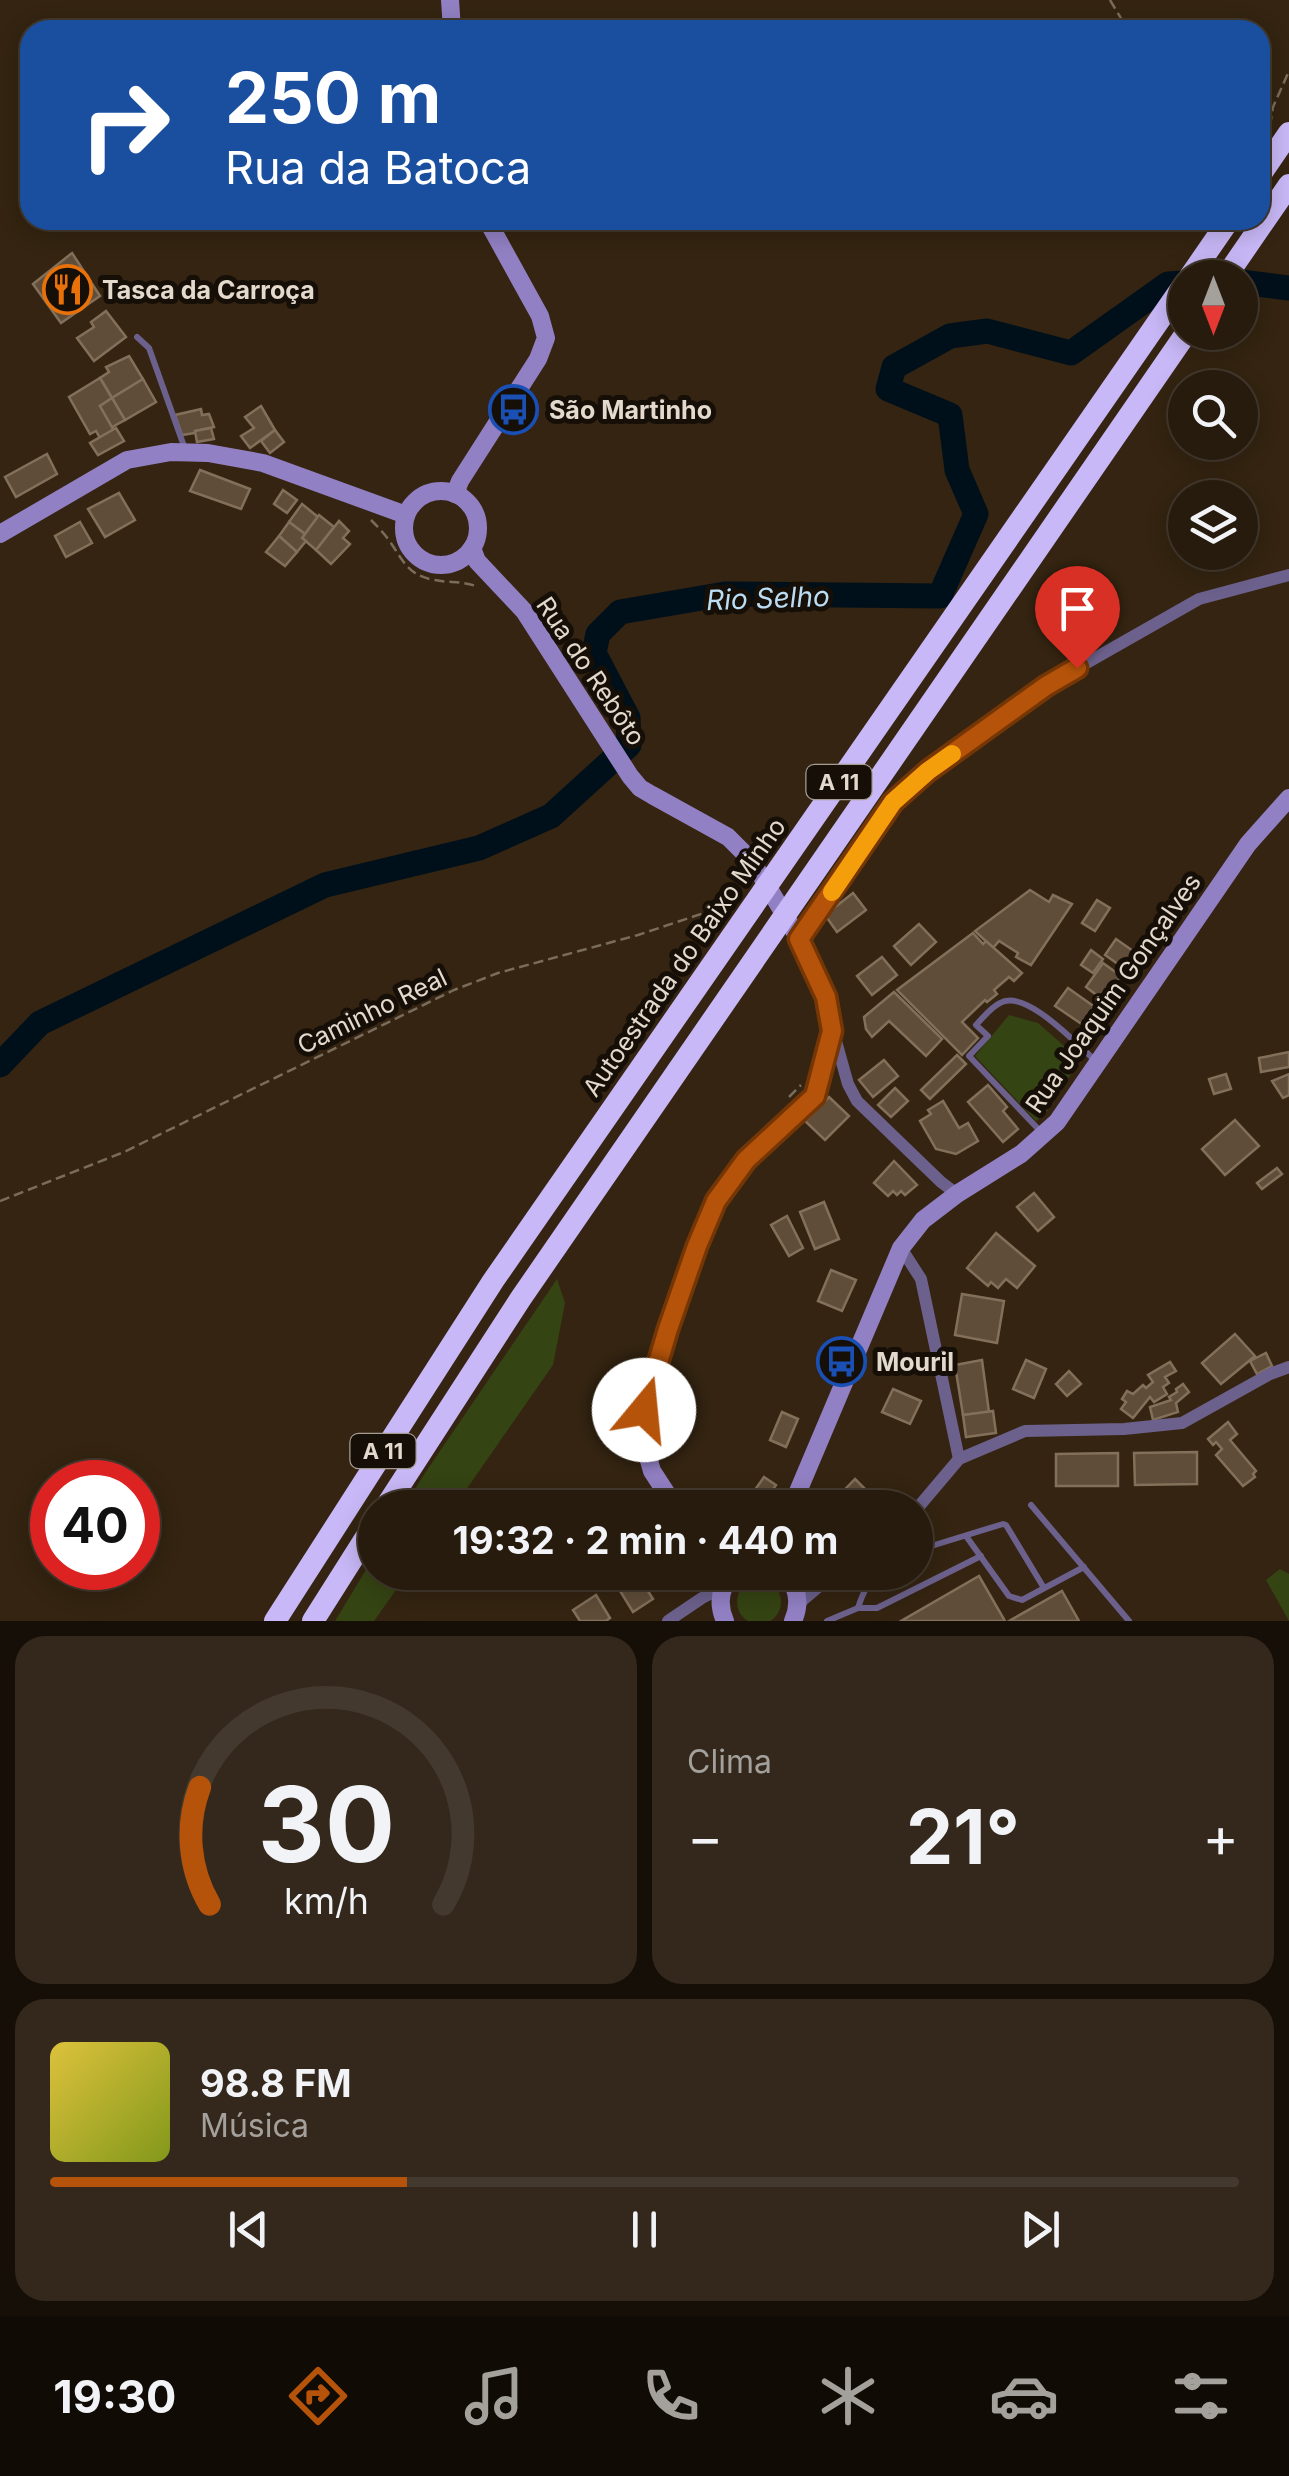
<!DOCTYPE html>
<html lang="pt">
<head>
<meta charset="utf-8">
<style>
  body { margin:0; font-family:Inter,sans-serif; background:#33281b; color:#f1f3f6; height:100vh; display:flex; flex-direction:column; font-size:38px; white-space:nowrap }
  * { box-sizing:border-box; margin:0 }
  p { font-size:32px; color:#a4a19d }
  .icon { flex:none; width:55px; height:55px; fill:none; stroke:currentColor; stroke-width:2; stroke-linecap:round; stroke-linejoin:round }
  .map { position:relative; height:1621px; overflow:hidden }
  .details { display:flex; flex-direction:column; gap:15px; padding:15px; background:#150f07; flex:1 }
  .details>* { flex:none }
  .guide { position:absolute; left:20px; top:20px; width:1250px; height:210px; border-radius:30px; box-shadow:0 5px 25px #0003,0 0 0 2px #43392e; background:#1a4fa0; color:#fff; overflow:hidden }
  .needle { width:65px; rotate:180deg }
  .fabs { position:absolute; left:1168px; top:260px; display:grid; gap:20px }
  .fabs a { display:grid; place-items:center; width:90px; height:90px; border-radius:50%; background:#271b0d; box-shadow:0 5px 25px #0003,0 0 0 2px #43392e; font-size:50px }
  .speed { position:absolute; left:30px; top:1460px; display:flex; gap:20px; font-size:50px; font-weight:700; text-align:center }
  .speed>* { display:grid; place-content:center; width:130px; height:130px; border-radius:50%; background:#271b0d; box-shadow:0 5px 25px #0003,0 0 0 2px #43392e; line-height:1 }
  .speed .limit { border:15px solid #d22; background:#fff; color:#111 }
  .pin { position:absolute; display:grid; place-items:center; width:85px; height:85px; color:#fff; margin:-102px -42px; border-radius:50% 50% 50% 0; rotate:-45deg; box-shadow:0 0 10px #0007 }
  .pin .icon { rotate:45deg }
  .me { position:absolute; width:110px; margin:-55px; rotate:17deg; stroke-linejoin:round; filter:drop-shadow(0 0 8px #0008) }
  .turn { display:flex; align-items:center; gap:35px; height:210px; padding:0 40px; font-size:45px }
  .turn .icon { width:130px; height:130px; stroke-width:2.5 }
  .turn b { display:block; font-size:70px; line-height:85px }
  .big { font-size:75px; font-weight:700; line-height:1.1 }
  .details .widget { flex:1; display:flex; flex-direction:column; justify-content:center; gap:15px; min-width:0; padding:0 35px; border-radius:30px; background:#33281b }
  .details .dial { align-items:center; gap:0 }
  .dial svg { height:260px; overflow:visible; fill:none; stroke:#43392e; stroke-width:7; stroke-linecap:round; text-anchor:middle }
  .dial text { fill:#f1f3f6; stroke:none }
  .song { display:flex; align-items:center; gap:30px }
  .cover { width:120px; height:120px; border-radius:15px; background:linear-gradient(135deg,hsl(50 70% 55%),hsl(70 70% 35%)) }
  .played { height:10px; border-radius:5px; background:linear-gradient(90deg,#b45309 30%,#43392e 30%) }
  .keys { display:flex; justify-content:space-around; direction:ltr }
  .heat { display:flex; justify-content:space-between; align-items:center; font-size:55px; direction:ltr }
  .details .tiles { flex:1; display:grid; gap:15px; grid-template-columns:1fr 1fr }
  .widget:last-child { grid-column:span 2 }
  .trip { position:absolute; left:358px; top:1490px; width:575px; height:100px; border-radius:50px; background:#271b0d; box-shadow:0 5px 25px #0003,0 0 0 2px #43392e; font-weight:700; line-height:100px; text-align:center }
  .menu { display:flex; height:160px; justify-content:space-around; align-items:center; background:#100b05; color:#a4a19d }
  .menu .icon { width:70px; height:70px }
  .menu .current { color:#b45309 }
  .menu b { font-size:45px; color:#f1f3f6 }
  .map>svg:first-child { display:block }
  .green { fill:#354413 }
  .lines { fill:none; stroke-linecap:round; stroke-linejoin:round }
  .river { stroke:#00101b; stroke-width:25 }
  .building { fill:#5f4d39; stroke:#83705a; stroke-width:2.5 }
  .path { stroke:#7a6c5b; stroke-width:2.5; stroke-dasharray:10 5; stroke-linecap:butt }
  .lane { stroke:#6c618c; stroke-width:6 }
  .street { stroke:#6c618c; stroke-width:12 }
  .secondary { stroke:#9280c4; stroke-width:18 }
  .highway { stroke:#c8b8f7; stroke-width:22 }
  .route-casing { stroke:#753606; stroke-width:25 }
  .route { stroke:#b45309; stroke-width:18 }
  .slow { stroke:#f59e0b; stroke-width:18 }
  .labels { text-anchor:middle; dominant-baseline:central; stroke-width:10; stroke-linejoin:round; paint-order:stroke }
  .shield { fill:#160f07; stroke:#a69c92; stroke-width:2.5 }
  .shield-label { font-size:22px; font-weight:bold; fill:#e4d9cd }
  .poi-label { font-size:25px; font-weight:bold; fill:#e4d9cd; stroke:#160f07; text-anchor:start }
  .street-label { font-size:25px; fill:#e4d9cd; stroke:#160f07 }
  .water-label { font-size:28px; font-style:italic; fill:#bbddf4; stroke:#160f07 }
</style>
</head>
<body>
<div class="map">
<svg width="1289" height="1621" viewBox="0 0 1289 1621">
  <rect width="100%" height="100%" fill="#342411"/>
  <g class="green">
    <path d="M1009,1015L1038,1023L1080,1060L1046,1113L1036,1121L975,1056Z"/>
    <path d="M557,1279L565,1303L553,1365L454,1507H404L425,1473Z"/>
    <path d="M375,1555V1572L408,1573L374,1621H335Z"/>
    <path d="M1280,1569L1289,1574V1621L1266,1580Z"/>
    <circle cx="759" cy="1602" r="22"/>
  </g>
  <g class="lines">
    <g class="river">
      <path d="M1240,282L1289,288"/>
      <path d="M0,1065L40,1023L325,885L479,848L551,816L629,745L628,718L594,653L598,634L620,612L725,594L940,596L976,514L957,470L950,415L888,389L894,367L950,336L987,331L1071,353L1168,284L1185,283"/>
    </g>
  </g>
  <g class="building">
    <path d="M72,253L100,296L61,323L33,284Z"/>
    <path d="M106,311L126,337L94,361L77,338L94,327L91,322Z"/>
    <path d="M129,356L143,379L112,398L100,378L109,372L106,367Z"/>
    <path d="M100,378L112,398L100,406L114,430L100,438L96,431L90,434L69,397Z"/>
    <path d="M143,379L156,402L125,420L112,398Z"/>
    <path d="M112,398L125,420L112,427L100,406Z"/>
    <path d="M261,406L275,430L250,448L241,436L254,428L245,417Z"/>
    <path d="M201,409L202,415L209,414L214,427L195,431V433L182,435L175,415Z"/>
    <path d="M116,428L124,441L98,455L90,443Z"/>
    <path d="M211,428L214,439L197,442L195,431Z"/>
    <path d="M275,430L284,442L270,453L261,441Z"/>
    <path d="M47,454L57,474L16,497L5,477Z"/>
    <path d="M200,470L250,489L241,509L190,491Z"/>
    <path d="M283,490L297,500L287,513L274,504Z"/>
    <path d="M119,493L135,520L105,537L88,509Z"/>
    <path d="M302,504L318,517L305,534L289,522Z"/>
    <path d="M319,515L334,527L316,550L302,538Z"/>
    <path d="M339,521L349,531L343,538L350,544L331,564L316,550Z"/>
    <path d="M80,522L92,543L66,557L55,536Z"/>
    <path d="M289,522L305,534L302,538L306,541L297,552L279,536Z"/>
    <path d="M279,536L297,552L285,566L266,552Z"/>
    <path d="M1030,890L1049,902L1053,895L1072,904L1031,965L1016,957L1018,953L999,941L993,948L975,931Z"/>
    <path d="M853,893L866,910L837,932L825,915Z"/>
    <path d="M1097,900L1110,908L1095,931L1082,923Z"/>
    <path d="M919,924L936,942L911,965L894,946Z"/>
    <path d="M973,933L983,944L986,941L1022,973L1014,981L1009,977L994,990L997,994L987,1002L985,1000L962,1022L978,1038L962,1055L897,990Z"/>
    <path d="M1116,939L1136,953L1125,969L1105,955Z"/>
    <path d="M1091,950L1103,959L1093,973L1081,965Z"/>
    <path d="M882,957L897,975L872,995L857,976Z"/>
    <path d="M1103,963L1121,976L1103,1000L1086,987Z"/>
    <path d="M1068,988L1099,1010L1086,1027L1055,1006Z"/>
    <path d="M894,992L942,1039L926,1056L889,1021L872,1037L866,1029L864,1017Z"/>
    <path d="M1289,1052V1067L1261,1072L1259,1058Z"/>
    <path d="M957,1055L966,1064L930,1099L921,1090Z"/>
    <path d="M884,1060L898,1076L873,1097L859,1080Z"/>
    <path d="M1226,1074L1231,1089L1214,1094L1209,1079Z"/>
    <path d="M1289,1074V1095L1283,1098L1272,1081Z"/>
    <path d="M988,1085L1007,1107L1003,1111L1018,1129L1003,1142L968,1102Z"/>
    <path d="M895,1088L908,1101L891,1117L878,1105Z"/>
    <path d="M829,1097L849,1116L825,1140L805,1121Z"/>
    <path d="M943,1101L959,1128L968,1123L978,1141L956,1154L936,1149L920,1121L931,1114L928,1110Z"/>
    <path d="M1235,1120L1259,1146L1225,1175L1202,1149Z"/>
    <path d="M894,1161L917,1185L905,1195L901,1191L897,1195L893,1191L888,1196L874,1183Z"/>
    <path d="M1277,1168L1282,1174L1262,1189L1257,1183Z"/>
    <path d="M1034,1193L1054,1217L1038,1231L1017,1207Z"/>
    <path d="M824,1202L839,1239L815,1249L800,1212Z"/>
    <path d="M787,1216L803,1248L789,1256L771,1225Z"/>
    <path d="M996,1233L1035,1266L1017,1288L1006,1279L998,1288L991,1282L988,1286L967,1268Z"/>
    <path d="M831,1270L856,1280L842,1311L818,1301Z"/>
    <path d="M962,1294L1004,1301L997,1343L955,1335Z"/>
    <path d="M1235,1334L1255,1356L1221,1384L1202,1363Z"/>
    <path d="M1266,1353L1272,1366L1257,1374L1250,1361Z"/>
    <path d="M982,1360L989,1412L963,1415L955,1365Z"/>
    <path d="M1026,1360L1046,1369L1034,1398L1013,1389Z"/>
    <path d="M1170,1362L1176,1371L1165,1377L1169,1383L1163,1387L1167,1394L1154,1402L1150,1397L1133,1418L1121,1409L1126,1402L1122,1399L1127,1391L1133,1394L1143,1385L1146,1388L1153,1382L1148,1375Z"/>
    <path d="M1069,1371L1081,1384L1067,1396L1056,1384Z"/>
    <path d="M1183,1384L1189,1392L1176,1403L1178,1412L1153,1420L1150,1407L1171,1400L1169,1397L1177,1392L1176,1389Z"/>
    <path d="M893,1389L921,1401L910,1424L882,1412Z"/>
    <path d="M993,1411L996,1433L966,1437L963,1415Z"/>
    <path d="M782,1412L798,1419L786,1447L770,1440Z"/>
    <path d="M1228,1422L1237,1434L1230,1440L1256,1471L1253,1474L1255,1477L1243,1486L1216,1455L1222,1449L1216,1442L1213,1445L1208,1439Z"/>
    <path d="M1197,1452V1484L1135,1485L1134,1453Z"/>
    <path d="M1118,1453V1486H1056V1454Z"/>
    <path d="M764,1477L776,1485L761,1508H750L745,1504Z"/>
    <path d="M855,1479L868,1492L866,1495L873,1502L867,1508H827Z"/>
    <path d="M657,1572H685L687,1576L668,1590Z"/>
    <path d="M637,1574L653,1599L633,1612L617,1586Z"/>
    <path d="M979,1576L1005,1621H901Z"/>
    <path d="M1062,1591L1079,1621H1009Z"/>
    <path d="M596,1595L610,1618L606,1621H580L573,1610Z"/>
  </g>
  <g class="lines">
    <g class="path">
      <path d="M1110,0L1128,30"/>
      <path d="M1270,126L1273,107L1289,71"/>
      <path d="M371,520C377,526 383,532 388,539C402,558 407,576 435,580C449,583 462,581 476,586"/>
      <path d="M789,1097L801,1085"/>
      <path d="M0,1201L124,1152L454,990L498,973L638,935L710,911L723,906L739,885L743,884"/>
    </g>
    <g class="lane">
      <path d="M137,337L149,348L185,449"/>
      <path d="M1042,1133L969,1056L988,1036L976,1025C983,1018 991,1007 1000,1003C1026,988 1077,1045 1097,1062"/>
      <path d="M1031,1505L1129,1621"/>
      <path d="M966,1536L1009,1596L1022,1600L1084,1567"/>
      <path d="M915,1551L1003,1524L1006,1525L1044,1588"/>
      <path d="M858,1608C863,1592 868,1582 881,1572"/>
      <path d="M827,1621L858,1608H877L981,1556"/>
    </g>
    <g class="street">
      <path d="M799,939L893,803L928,771L1046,686L1199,599L1289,575"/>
      <path d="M834,1034L848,1084L857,1101L941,1182L957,1194"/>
      <path d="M901,1248L921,1279L959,1459"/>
      <path d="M915,1511L959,1459L1025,1431L1124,1429L1182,1423L1270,1374L1289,1367"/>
      <path d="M798,1606L803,1600L836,1572"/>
      <path d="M668,1621L702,1598L722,1588"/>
    </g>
    <g class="secondary">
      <path d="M450,0L452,30"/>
      <circle cx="441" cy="528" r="37"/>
      <path d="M455,494L460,481L538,359L546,338L540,316L487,220"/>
      <path d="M0,534L127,460L171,452L208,453L263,463L406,515"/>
      <path d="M472,548L477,561L524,611L630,776L640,788L652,795L728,837L746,855L762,877L799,939L826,997L833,1031L815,1096L746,1160L716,1201L668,1329L644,1410L643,1440L652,1471L676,1508"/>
      <path d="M791,1508L901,1248L923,1220L957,1194L1021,1154L1057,1122L1248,844L1289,798"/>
      <path d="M785,1572C798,1587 801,1603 793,1621"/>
      <path d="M725,1621C717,1603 720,1587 733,1572"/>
    </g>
    <g class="highway">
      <path d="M1260,175L1289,133"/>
      <path d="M1189,278L1229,220"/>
      <path d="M1225,278L1289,185"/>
      <path d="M385,1508L521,1298L1187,332"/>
      <path d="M275,1621L493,1281L1185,283"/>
      <path d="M313,1621L375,1523"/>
    </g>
  </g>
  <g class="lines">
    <defs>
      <path id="route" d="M644,1410L668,1329L697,1246L716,1201L746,1160L815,1096L832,1031L826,997L799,939L893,802L928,771L1046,686L1077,668"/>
    </defs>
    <use href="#route" class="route-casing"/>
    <use href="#route" class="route"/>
    <path class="slow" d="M832,892L893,802L928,771L952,754"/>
  </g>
  <defs>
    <symbol id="restaurant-ring" viewBox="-11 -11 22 22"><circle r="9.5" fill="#160f07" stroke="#e8710a" stroke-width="1.5"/><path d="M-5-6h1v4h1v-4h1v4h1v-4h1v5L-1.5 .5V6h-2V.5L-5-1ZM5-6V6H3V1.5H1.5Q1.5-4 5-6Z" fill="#e8710a"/></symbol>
    <symbol id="bus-ring" viewBox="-11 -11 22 22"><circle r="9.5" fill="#160f07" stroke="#1a4fb4" stroke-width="1.5"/><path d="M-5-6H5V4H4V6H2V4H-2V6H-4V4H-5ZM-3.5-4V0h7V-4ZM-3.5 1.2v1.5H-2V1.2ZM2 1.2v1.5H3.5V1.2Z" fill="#1a4fb4"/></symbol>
  </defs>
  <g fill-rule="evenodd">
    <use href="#restaurant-ring" x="40" y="262" width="55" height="55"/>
    <use href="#bus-ring" x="486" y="382" width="55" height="55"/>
    <use href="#bus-ring" x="814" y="1334" width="55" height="55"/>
  </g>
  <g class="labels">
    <g class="shield">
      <rect x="806.5" y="765" width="65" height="34" rx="8"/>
      <rect x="350.5" y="1434" width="65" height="34" rx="8"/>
    </g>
    <g class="shield-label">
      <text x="839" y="782">A 11</text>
      <text x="383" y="1451">A 11</text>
    </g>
    <g class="poi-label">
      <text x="102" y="290">Tasca da Carroça</text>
      <text x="549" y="410">São Martinho</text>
      <text x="876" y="1362">Mouril</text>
    </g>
    <g class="street-label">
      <text transform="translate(591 671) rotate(56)">Rua do Rebôto</text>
      <text transform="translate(684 957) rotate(-55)">Autoestrada do Baixo Minho</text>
      <text transform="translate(1113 993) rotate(-55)">Rua Joaquim Gonçalves</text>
      <text transform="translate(372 1011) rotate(-26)">Caminho Real</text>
    </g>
    <g class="water-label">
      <text transform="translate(768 598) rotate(-2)">Rio Selho</text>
    </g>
  </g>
</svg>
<div class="fabs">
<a><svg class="needle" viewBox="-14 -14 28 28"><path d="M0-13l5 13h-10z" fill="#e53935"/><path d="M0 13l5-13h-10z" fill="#a4a19d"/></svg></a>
<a><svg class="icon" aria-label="search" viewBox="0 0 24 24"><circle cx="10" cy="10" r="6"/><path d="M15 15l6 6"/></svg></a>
<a><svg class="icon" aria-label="layers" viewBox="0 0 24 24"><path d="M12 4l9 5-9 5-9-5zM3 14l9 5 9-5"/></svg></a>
</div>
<div class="speed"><div class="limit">40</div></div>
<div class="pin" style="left:1077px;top:668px;background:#d93025"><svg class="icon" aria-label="arrive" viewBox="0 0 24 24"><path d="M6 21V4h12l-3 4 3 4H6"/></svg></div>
<svg class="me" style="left:644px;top:1410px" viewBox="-20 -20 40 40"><circle r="19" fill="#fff"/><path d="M0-13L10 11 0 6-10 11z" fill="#b45309"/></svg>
<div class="trip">19:32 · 2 min · 440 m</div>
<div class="guide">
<div class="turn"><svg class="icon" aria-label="right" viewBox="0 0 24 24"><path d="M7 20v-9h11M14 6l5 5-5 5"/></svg><div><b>250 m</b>Rua da Batoca</div></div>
</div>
</div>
<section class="details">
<div class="tiles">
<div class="widget dial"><svg viewBox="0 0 100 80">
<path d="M14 69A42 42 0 1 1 86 69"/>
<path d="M14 69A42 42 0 0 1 11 33" stroke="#b45309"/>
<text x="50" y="56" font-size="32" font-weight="700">30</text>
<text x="50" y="72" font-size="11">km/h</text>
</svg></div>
<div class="widget"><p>Clima</p>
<div class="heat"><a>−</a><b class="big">21°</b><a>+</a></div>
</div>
<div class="widget">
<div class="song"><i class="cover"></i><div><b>98.8 FM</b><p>Música</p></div></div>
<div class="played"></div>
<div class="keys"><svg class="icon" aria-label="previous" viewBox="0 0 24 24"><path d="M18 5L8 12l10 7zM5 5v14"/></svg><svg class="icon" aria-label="pause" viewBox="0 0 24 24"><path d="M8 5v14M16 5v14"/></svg><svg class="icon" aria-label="next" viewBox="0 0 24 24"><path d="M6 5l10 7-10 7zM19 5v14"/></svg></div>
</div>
</div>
</section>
<nav class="menu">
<b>19:30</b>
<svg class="icon current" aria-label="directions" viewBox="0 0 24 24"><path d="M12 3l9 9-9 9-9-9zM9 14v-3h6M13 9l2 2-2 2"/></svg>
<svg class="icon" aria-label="music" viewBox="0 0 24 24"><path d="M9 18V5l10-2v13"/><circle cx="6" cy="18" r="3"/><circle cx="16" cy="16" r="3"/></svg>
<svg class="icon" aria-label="phone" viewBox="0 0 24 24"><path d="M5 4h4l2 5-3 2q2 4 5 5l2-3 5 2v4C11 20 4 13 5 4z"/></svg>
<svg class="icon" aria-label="climate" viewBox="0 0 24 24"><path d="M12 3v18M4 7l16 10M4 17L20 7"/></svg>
<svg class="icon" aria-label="car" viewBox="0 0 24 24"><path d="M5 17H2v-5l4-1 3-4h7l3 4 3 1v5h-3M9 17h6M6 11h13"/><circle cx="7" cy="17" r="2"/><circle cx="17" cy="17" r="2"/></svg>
<svg class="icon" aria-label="filters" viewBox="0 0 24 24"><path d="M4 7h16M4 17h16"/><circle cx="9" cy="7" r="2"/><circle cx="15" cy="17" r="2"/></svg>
</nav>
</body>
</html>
